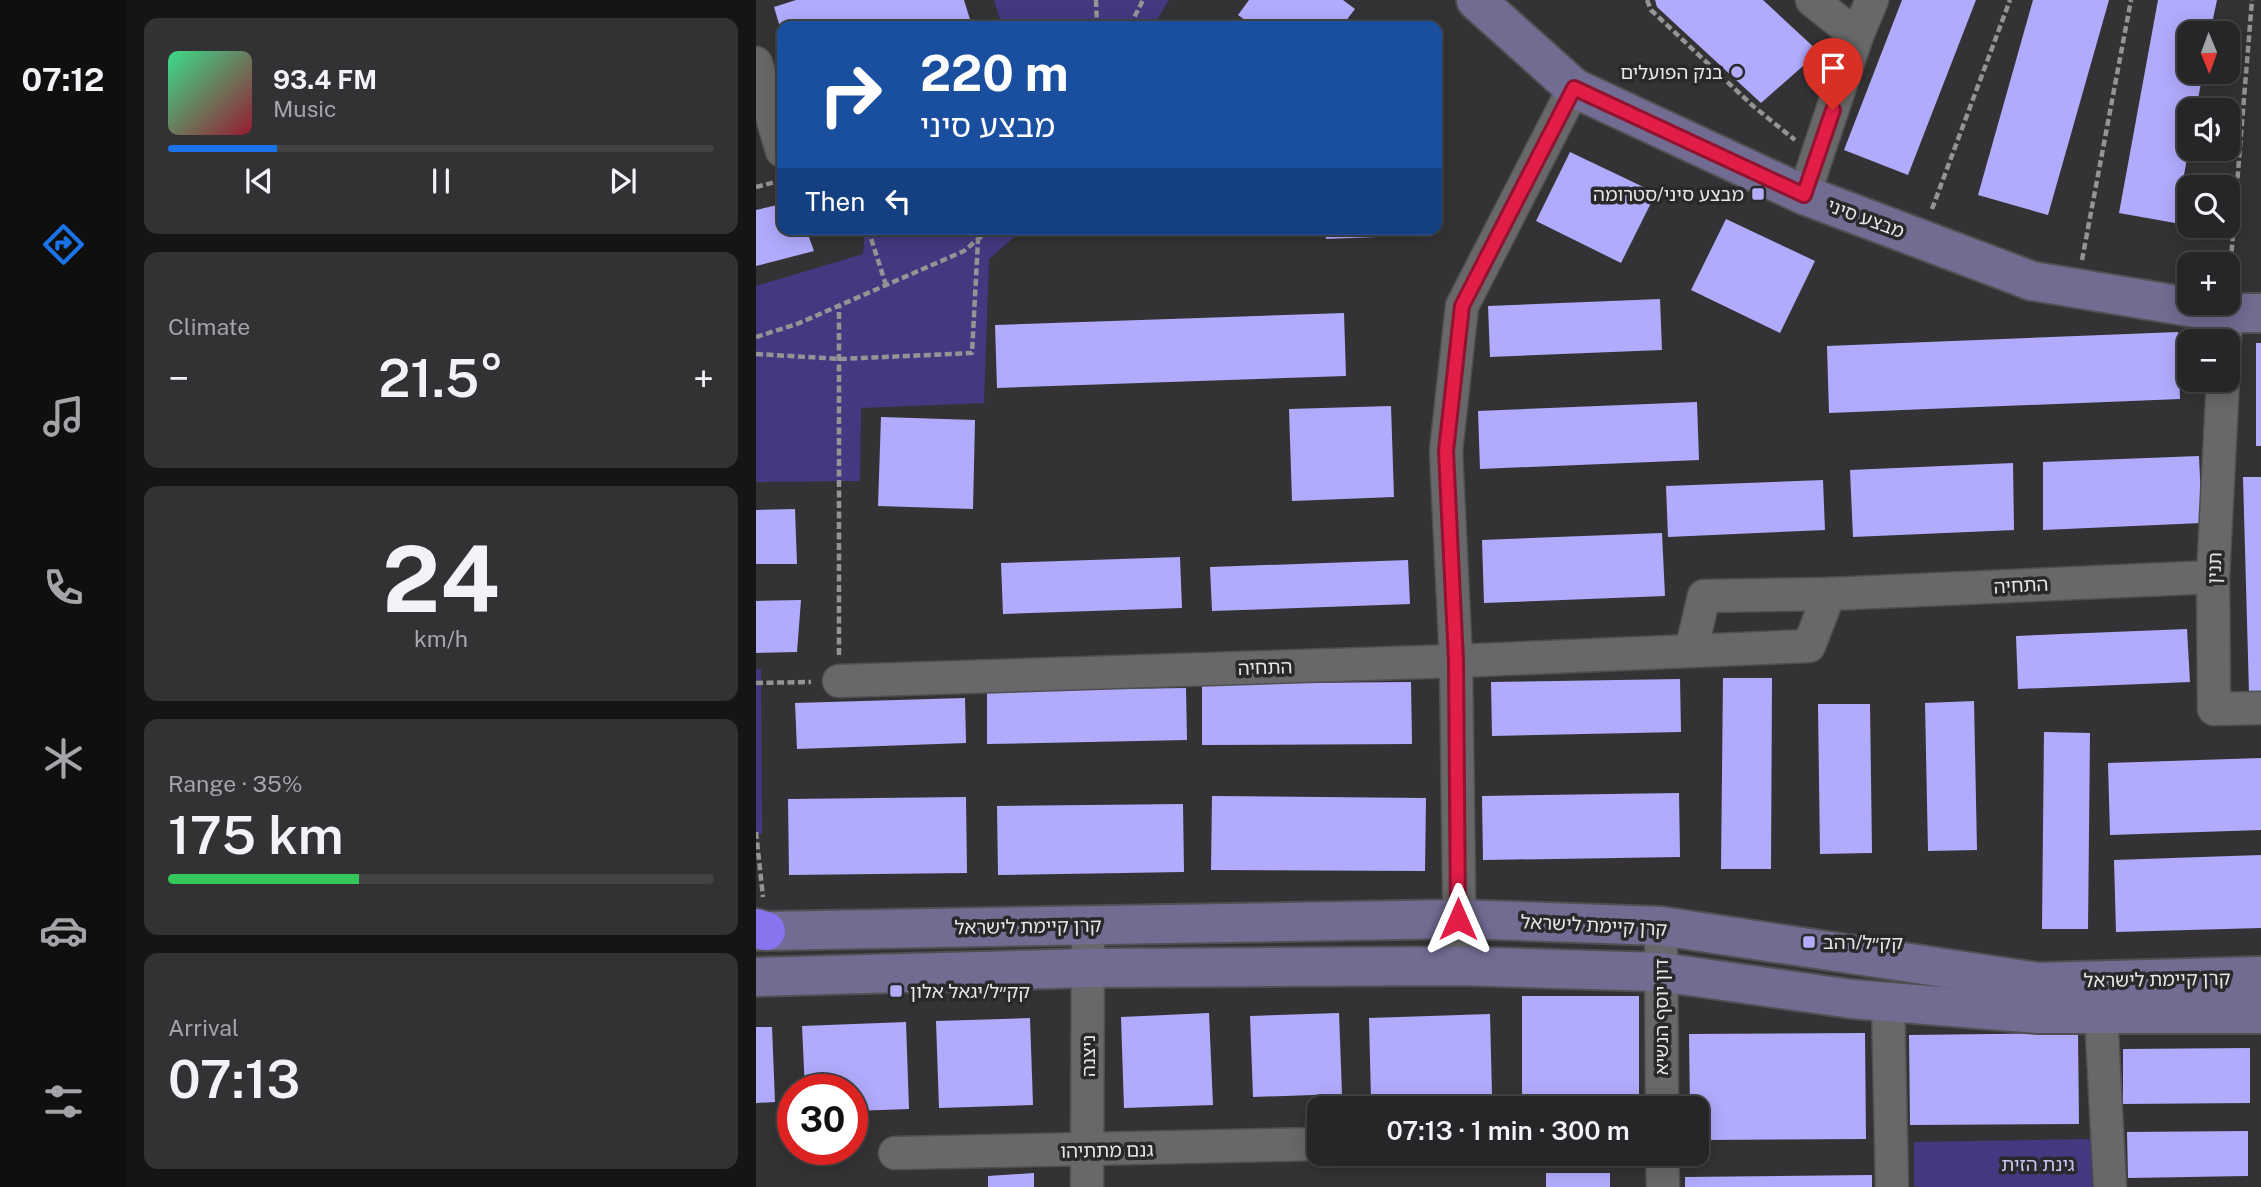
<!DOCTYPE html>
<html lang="en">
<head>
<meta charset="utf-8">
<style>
  body { margin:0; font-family:"Public Sans","Noto Sans Hebrew",sans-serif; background:#323234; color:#f1f3f6; height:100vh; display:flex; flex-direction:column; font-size:26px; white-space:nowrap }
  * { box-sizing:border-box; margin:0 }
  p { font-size:23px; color:#a4a5a8 }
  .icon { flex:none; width:38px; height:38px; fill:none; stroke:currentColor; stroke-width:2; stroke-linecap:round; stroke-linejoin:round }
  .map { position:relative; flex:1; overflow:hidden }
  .side { display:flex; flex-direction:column; gap:18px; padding:18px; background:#151516; width:630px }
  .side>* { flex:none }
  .top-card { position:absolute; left:21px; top:21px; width:665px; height:214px; border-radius:14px; box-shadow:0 4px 18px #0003,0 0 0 2px #424345; background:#1a4fa0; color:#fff; overflow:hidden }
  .needle { width:46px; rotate:179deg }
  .buttons { position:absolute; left:1421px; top:21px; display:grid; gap:14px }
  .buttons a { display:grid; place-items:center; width:63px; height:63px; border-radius:14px; background:#262628; box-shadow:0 4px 18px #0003,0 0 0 2px #424345; font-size:35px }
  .speed { position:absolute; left:21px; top:1074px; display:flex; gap:14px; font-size:35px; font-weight:700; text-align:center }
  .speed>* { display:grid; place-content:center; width:91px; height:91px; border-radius:50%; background:#262628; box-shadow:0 4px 18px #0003,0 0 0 2px #424345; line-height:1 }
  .speed .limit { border:10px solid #d22; background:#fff; color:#111 }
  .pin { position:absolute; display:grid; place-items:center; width:60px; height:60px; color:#fff; margin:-72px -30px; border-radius:50% 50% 50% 0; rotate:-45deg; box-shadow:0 0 7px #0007 }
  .pin .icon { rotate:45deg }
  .me { position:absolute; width:77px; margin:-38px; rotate:0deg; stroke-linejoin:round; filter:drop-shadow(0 0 5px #0008) }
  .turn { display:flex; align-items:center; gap:24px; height:147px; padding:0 28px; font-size:32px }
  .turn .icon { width:91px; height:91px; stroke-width:2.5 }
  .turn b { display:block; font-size:49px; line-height:60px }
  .then { display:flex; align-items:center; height:66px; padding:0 28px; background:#0003; gap:14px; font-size:26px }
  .big { font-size:52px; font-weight:600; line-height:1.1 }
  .side .tile { flex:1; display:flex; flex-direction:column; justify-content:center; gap:10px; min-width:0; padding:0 24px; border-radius:14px; background:#323234 }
  .side .dial { align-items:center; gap:0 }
  .dial b { font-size:91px; line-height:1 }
  .song { display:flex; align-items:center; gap:21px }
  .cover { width:84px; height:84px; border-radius:10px; background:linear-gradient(135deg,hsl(150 70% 55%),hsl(350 70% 35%)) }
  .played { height:7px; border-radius:4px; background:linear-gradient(90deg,#1a73e8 20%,#424345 20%) }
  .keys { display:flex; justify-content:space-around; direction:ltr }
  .heat { display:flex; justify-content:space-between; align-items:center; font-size:38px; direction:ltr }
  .charge { height:10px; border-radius:5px; background:linear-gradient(90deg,#34c759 35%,#424345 0) }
  .trip { position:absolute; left:551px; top:1096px; width:402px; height:70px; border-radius:14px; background:#262628; box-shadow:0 4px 18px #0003,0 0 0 2px #424345; font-weight:600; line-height:70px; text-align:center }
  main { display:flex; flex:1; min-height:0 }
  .dock { display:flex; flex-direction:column; width:126px; justify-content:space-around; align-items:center; background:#0f0f10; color:#a4a5a8 }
  .dock .icon { width:49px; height:49px }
  .dock .selected { color:#1a73e8 }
  .dock b { font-size:32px; color:#f1f3f6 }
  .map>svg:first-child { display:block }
  .green { fill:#443980 }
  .building { fill:#b1abfd }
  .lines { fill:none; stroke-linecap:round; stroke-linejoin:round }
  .street-casing { stroke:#505052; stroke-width:35 }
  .secondary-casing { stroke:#505052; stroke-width:42 }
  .highway-casing { stroke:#505052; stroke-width:42 }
  .path { stroke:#949496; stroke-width:4.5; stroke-dasharray:7 3.5; stroke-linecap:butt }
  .street { stroke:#68686a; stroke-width:32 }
  .secondary { stroke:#716c92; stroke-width:38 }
  .highway { stroke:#8775f0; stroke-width:38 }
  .route-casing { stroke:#92132f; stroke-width:18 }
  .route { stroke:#e11d48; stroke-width:12 }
  .poi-dot { fill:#b3adf9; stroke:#29292b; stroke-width:2.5 }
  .labels { text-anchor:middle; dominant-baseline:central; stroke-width:7; stroke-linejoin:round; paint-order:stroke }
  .poi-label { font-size:19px; fill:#e6e6e8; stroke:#29292b; text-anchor:end }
  .street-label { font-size:19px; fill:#e6e6e8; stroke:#29292b }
  .park-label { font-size:19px; fill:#c6c5ef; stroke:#29292b }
</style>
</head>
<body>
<main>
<nav class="dock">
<b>07:12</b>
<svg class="icon selected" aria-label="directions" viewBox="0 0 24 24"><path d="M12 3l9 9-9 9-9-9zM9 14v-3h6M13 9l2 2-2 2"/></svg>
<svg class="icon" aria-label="music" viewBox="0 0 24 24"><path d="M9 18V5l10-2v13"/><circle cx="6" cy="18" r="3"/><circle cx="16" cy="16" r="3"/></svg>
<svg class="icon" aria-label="phone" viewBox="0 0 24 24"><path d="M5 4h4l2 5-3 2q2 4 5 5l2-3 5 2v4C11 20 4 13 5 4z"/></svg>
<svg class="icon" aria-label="climate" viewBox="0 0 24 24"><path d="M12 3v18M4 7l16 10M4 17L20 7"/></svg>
<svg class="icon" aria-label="car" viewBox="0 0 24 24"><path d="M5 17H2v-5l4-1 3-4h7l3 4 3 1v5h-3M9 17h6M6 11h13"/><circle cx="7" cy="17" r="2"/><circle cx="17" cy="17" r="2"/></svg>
<svg class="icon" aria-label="filters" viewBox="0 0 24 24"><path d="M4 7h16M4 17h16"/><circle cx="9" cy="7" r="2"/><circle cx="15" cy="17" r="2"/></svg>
</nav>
<section class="side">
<div class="tile">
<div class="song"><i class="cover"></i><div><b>93.4 FM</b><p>Music</p></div></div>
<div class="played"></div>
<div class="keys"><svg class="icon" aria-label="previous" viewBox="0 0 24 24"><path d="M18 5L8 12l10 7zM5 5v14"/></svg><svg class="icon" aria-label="pause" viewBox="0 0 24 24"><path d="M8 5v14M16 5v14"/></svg><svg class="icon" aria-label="next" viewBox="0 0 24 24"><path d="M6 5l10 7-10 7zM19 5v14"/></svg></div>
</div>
<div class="tile"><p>Climate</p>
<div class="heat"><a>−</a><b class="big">21.5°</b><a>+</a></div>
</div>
<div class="tile dial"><b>24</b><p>km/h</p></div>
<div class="tile"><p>Range · 35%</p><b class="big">175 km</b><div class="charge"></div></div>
<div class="tile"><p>Arrival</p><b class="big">07:13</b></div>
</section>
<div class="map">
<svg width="1505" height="1187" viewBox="0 0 1505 1187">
  <rect width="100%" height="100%" fill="#333335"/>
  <g class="green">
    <path d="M238,0H413L397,26H246Z"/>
    <path d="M109,229H267L233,259L228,403L105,408L104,481L0,482V286L107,254Z"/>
    <path d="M0,669H5L6,834H0Z"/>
    <path d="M1335,1139L1336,1187H1158V1142Z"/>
  </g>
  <g class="building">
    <path d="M40,0H208L216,26H26V34L18,7Z"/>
    <path d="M493,0H587L599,9L586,26H497L482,15Z"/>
    <path d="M899,0H1007L1063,52L1005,103L901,7Z"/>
    <path d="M1146,0H1220L1152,175L1088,150Z"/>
    <path d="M1277,0H1353L1292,215L1222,195Z"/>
    <path d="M1402,0H1461L1454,33H1433V72H1447L1440,110H1433V148L1419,223L1363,213Z"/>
    <path d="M814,152L900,193L865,263L780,221Z"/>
    <path d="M26,204V229H50L58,251L0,266V210Z"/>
    <path d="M970,219L1059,261L1024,333L935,290Z"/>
    <path d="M569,229H646V236L570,239Z"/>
    <path d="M904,299L906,350L734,357L732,306Z"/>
    <path d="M588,313L590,376L241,388L239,325Z"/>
    <path d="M1422,332L1424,399L1073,413L1071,346Z"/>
    <rect x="1500" y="343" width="5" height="103"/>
    <path d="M941,402L943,460L724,469L722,411Z"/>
    <path d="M635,406L638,497L536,501L533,409Z"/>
    <path d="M125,417L219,420L217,509L122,506Z"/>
    <path d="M1443,456L1446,523L1287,530V462Z"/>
    <path d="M1257,463L1258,530L1097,537L1094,470Z"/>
    <path d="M1487,477H1505V692L1493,693Z"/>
    <path d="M1067,480L1069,530L912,537L910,486Z"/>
    <path d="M39,509L41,564H0V510Z"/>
    <path d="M906,533L909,596L728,603L726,540Z"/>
    <path d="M424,557L426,608L247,614L245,563Z"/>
    <path d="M652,560L654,604L456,611L454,567Z"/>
    <path d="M45,600L41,652L0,653V601Z"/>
    <path d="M1431,629L1434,682L1262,689L1260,636Z"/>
    <path d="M967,678H1016L1015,869H965Z"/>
    <path d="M924,679L925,732L736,736L735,682Z"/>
    <path d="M655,682L656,744L446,745V684Z"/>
    <path d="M430,688L431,740L231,744V691Z"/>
    <path d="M209,698L210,743L41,749L39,703Z"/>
    <path d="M1218,701L1221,850L1172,851L1169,703Z"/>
    <path d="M1062,704H1114L1116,853L1064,854Z"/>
    <path d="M1288,732L1334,733L1332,929H1286Z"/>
    <path d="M1505,758V830L1354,835L1352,763Z"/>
    <path d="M923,793L924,857L727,860L726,796Z"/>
    <path d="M456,796L670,798L669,871L455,870Z"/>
    <path d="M210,797L211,873L33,875L32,799Z"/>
    <path d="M427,804L428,872L242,875L241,806Z"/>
    <path d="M1505,855V928L1360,932L1358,860Z"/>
    <rect x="766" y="996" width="117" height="112"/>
    <path d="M453,1013L457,1105L368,1108L365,1017Z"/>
    <path d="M583,1013L586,1094L497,1097L494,1016Z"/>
    <path d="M734,1014L736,1095L615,1099L613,1018Z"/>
    <path d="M274,1018L277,1105L183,1108L180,1021Z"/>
    <path d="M150,1022L153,1109L96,1111V1090H49L46,1026Z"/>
    <path d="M0,1027H16L19,1102L0,1103Z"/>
    <path d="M1109,1033L1110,1139L942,1140V1108H934L933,1034Z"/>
    <path d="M1322,1033L1323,1124L1154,1125L1153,1035Z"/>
    <path d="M1494,1048V1103L1367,1104V1049Z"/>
    <path d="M1492,1131V1176L1372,1178L1371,1132Z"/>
    <rect x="766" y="1153" width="117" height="9"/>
    <path d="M278,1173V1187H232V1176Z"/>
    <rect x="790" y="1173" width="64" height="14"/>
    <path d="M1116,1175V1187H929V1177Z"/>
  </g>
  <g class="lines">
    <defs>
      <g id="street">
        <path d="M1056,0L1101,36"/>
        <path d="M0,63L26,151"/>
        <path d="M1048,195L1101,36L1116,0"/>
        <path d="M1469,341L1470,313"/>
        <path d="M1467,380L1457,577L1458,709L1505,708"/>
        <path d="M935,651L948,596L1073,594"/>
        <path d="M83,681L700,661L1053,646L1073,594L1457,577"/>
        <path d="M905,926L906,1108"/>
        <path d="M704,966L700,661L690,451L706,306L818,88"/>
        <path d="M1132,1002L1136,1187"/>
        <path d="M1345,1014L1354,1187"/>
        <path d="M139,1153L564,1144"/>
        <path d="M906,1153L907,1187"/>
        <path d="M331,1187L332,925"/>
      </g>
      <g id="secondary">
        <path d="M720,0L818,88L1048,195L1276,281L1470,313H1505"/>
        <path d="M0,931L702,919L905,926L1282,982L1505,976"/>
        <path d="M0,977L333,968L704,966L904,972L1096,999L1282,1014H1505"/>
      </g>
      <path id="highway" d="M0,928L10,931"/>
    </defs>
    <use href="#street" class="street-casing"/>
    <use href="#secondary" class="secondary-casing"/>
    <use href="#highway" class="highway-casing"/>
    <g class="path">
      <path d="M340,0L341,26"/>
      <path d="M891,0L895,10L997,106L1039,140"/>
      <path d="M374,26L387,0"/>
      <path d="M0,187L23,181"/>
      <path d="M1176,209L1254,0"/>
      <path d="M112,229L130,285"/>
      <path d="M1326,260L1375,0"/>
      <path d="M1473,283L1496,0"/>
      <path d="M0,337L41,324L208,251L234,229"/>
      <path d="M0,354L85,359L216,353L222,240"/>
      <path d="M83,655V306"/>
      <path d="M0,683L55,682"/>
      <path d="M0,832L7,897"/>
    </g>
    <use href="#street" class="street"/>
    <use href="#secondary" class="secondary"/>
    <use href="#highway" class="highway"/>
  </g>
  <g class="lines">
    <defs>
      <path id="route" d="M702,919L700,661L690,451L706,306L818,88L1048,195L1077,110"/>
    </defs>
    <use href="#route" class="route-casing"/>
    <use href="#route" class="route"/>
  </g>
  <g class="poi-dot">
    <circle cx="981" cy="72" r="7"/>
    <rect x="995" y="187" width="14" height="14" rx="3.5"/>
    <rect x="1046" y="935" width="14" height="14" rx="3.5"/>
    <rect x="133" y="984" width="14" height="14" rx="3.5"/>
  </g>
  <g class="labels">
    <g class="poi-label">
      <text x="967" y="72">בנק הפועלים</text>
      <text x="988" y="194">מבצע סיני/סטרומה</text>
      <text x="1067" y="942" text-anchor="start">קק״ל/רהב</text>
      <text x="154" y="991" text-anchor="start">קק״ל/יגאל אלון</text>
    </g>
    <g class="street-label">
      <text transform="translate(1110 218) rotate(20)">מבצע סיני</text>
      <text transform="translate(1458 568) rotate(-88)">תנין</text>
      <text transform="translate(1265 585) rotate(-3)">התחיה</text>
      <text transform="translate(509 667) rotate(-2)">התחיה</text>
      <text transform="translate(838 925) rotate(3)">קרן קיימת לישראל</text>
      <text transform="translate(272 926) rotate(-1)">קרן קיימת לישראל</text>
      <text transform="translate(1401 979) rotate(-1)">קרן קיימת לישראל</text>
      <text transform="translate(905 1017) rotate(-90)">דון יוסף הנשיא</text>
      <text transform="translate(332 1056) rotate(-90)">ניצנה</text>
      <text transform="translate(351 1150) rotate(-1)">גנם מתתיהו</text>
    </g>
    <g class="park-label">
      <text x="1282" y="1164">גינת הזית</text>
    </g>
  </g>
</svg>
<div class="buttons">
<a><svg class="needle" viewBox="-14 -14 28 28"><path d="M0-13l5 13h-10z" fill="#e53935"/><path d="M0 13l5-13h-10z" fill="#a4a5a8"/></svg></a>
<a><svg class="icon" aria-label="sound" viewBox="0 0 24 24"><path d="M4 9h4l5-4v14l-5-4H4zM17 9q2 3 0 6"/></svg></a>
<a><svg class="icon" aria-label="search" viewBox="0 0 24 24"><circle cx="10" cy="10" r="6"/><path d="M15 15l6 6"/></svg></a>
<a>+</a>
<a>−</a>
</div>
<div class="speed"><div class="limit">30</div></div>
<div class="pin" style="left:1077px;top:110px;background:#d93025"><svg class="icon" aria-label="arrive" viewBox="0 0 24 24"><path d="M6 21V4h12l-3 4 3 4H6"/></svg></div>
<svg class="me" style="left:702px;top:919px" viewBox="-20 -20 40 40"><path d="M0-17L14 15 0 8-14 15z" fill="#e11d48" stroke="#fff" stroke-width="4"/></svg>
<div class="trip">07:13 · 1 min · 300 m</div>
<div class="top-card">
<div class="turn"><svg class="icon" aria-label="right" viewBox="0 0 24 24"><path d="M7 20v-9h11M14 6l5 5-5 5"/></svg><div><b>220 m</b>מבצע סיני</div></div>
<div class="then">Then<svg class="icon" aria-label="left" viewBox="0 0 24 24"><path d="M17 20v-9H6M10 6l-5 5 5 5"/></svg></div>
</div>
</div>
</main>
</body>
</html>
